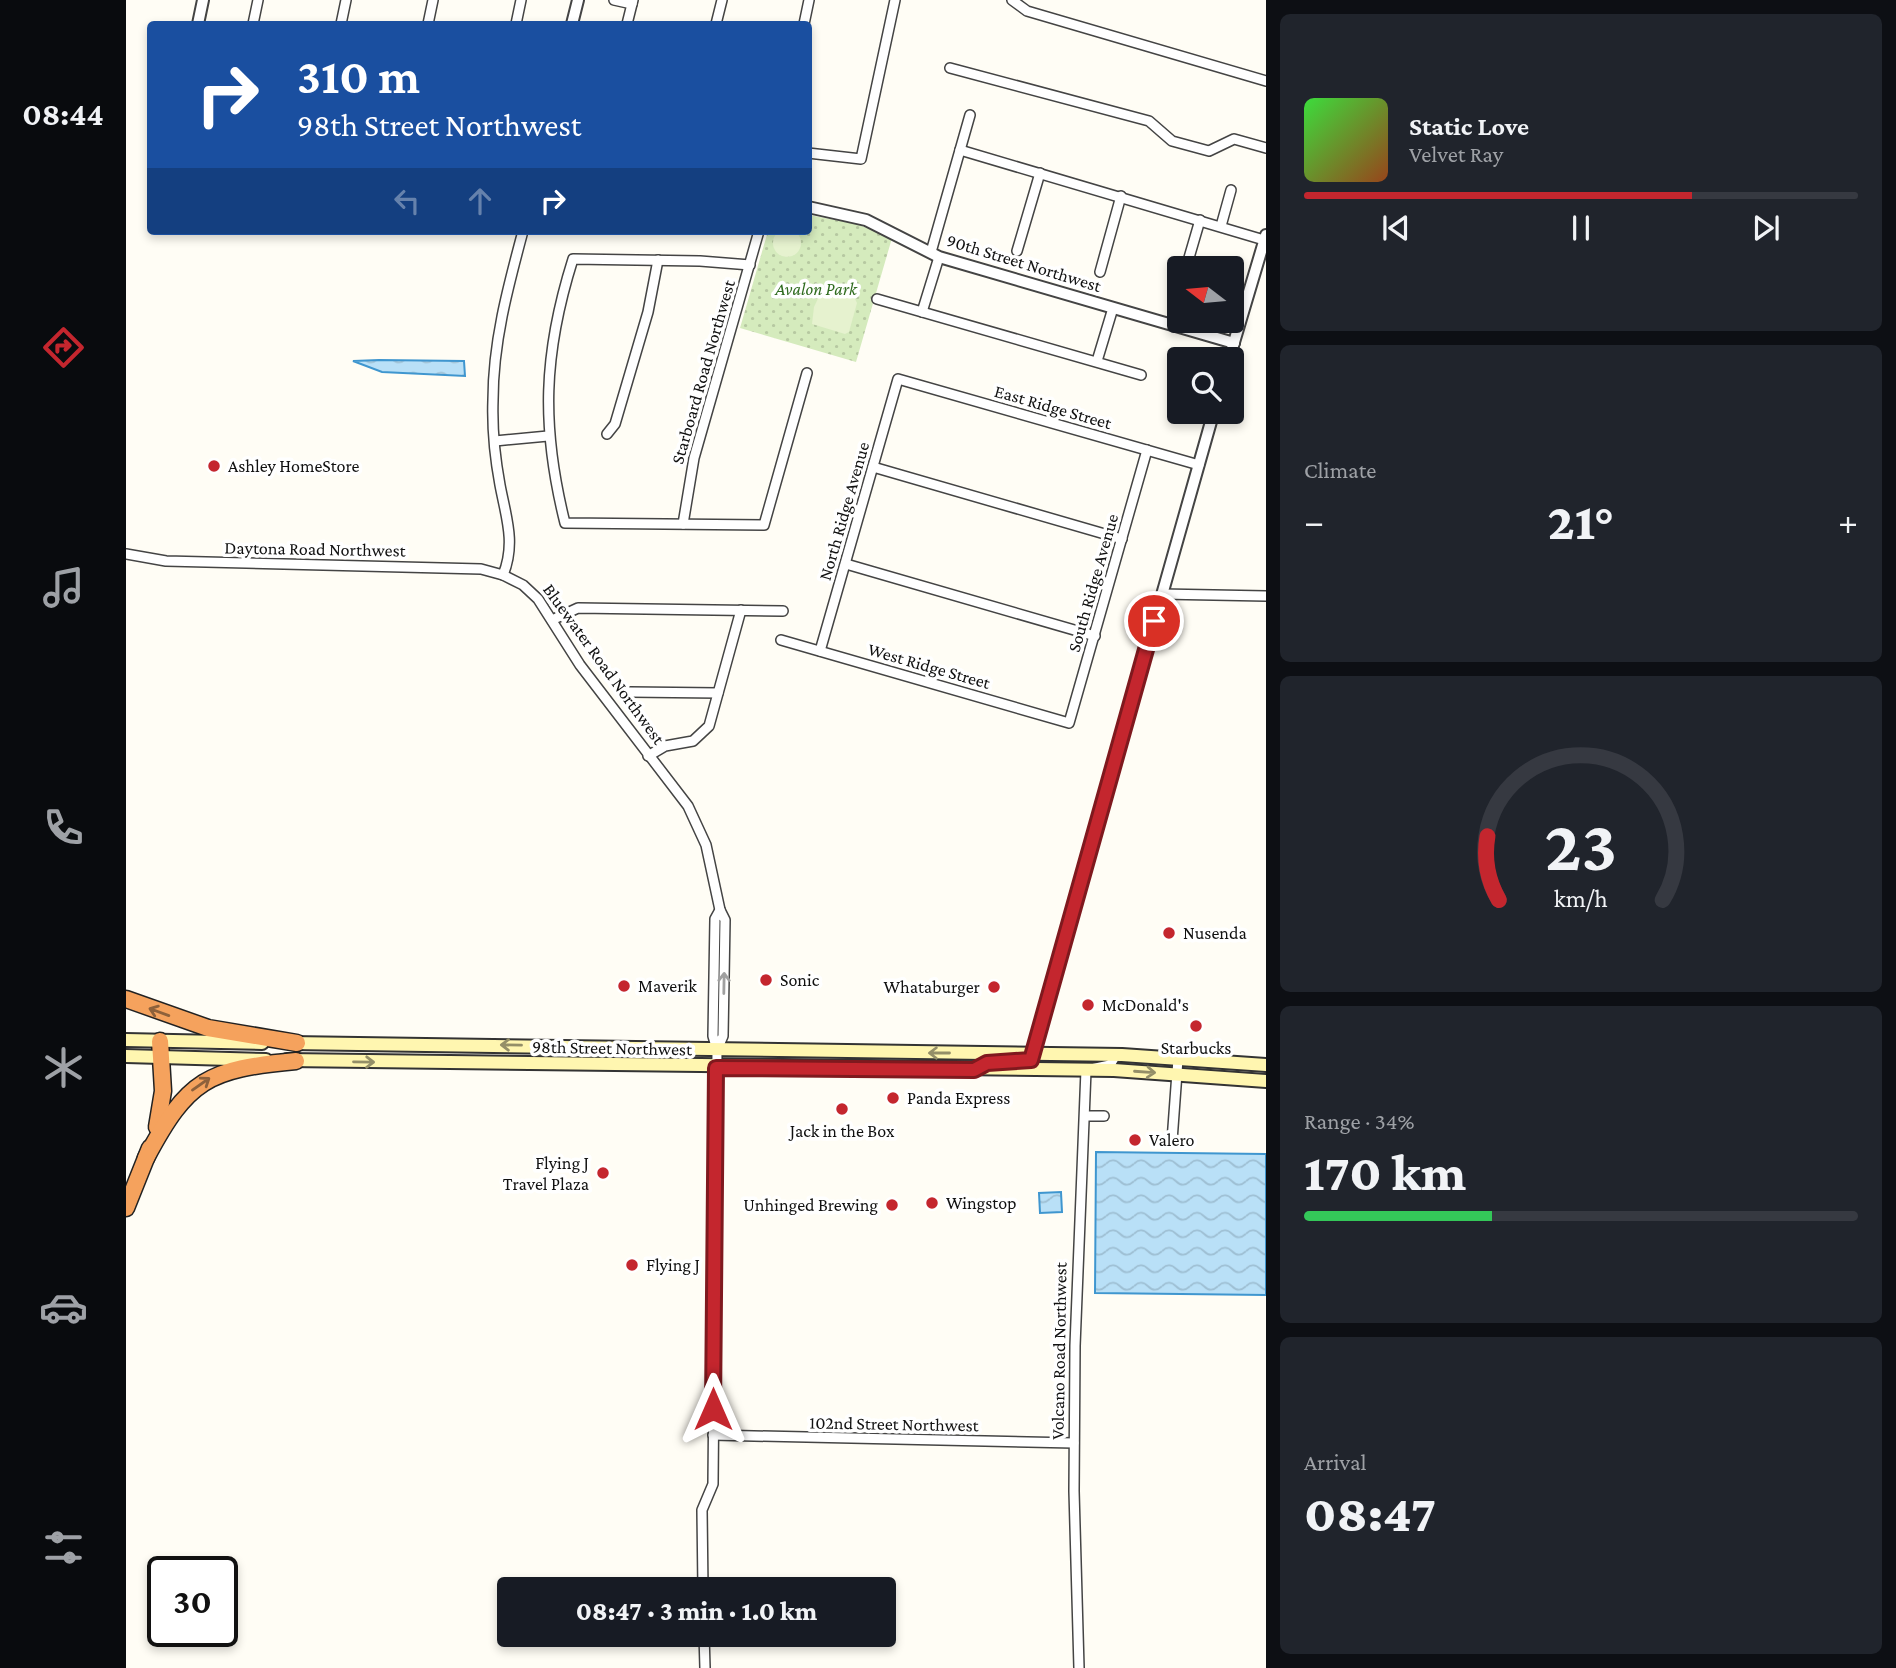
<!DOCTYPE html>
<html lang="en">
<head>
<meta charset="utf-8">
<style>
  body { margin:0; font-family:"Crimson Pro",serif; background:#20242c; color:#f1f3f6; height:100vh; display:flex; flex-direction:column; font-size:26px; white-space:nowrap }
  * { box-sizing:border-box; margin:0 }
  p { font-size:23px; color:#9ea1a6 }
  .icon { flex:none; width:38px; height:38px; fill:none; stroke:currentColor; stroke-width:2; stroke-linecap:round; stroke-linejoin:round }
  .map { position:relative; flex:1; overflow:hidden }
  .details { display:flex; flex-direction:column; gap:14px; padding:14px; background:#0d0f14; width:630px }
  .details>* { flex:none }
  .hud { position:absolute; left:21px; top:21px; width:665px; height:214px; border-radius:7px; box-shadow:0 4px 10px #0003; background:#1a4fa0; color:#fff; overflow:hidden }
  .needle { width:46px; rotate:286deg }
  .controls { position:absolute; left:1041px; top:256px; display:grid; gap:14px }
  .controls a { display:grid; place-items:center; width:77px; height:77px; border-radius:7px; background:#171b24; box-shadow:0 4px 10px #0003; font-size:35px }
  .speed { position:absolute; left:21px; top:1556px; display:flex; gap:14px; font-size:35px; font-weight:700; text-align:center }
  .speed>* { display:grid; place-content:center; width:91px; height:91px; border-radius:50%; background:#171b24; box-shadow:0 4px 10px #0003; line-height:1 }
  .speed .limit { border:4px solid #111; border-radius:10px; background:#fff; color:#111 }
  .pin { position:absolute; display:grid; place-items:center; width:60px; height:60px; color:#fff; margin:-30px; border:4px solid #fff; border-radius:50%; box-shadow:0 2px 7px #0007 }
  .me { position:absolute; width:77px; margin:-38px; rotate:0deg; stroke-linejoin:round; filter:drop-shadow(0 0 5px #0008) }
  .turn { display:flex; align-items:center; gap:24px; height:147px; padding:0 35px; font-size:32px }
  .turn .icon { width:91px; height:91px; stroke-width:2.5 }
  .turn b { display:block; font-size:49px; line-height:60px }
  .lanes { display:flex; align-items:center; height:66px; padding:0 35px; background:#0003; justify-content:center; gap:35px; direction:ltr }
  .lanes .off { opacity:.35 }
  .big { font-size:52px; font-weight:800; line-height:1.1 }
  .details .card { flex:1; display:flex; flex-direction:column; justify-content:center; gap:10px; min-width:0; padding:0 24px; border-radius:10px; background:#20242c }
  .details .dial { align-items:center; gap:0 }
  .dial svg { height:182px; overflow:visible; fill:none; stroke:#363941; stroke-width:7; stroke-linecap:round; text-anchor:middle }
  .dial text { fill:#f1f3f6; stroke:none }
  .song { display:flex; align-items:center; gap:21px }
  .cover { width:84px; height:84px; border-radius:10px; background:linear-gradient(135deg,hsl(120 70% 55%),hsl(20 70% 35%)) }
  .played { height:7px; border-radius:4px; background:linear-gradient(90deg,#c4262e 70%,#363941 70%) }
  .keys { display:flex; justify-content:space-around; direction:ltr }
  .heat { display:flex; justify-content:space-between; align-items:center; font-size:38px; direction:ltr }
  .charge { height:10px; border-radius:5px; background:linear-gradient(90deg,#34c759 34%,#363941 0) }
  .trip { position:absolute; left:371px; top:1577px; width:399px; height:70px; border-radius:7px; background:#171b24; box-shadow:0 4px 10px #0003; font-weight:800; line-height:70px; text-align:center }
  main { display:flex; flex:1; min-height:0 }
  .tab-bar { display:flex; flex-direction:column; width:126px; justify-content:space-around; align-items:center; background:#090b0e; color:#9ea1a6 }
  .tab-bar .icon { width:49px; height:49px }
  .tab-bar .current { color:#c4262e }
  .tab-bar b { font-size:32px; color:#f1f3f6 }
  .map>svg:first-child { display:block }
  .park { fill:url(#park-dots) }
  .pitch { fill:#e6f2cf }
  .water { fill:url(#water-waves); stroke:#3f96cf; stroke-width:2 }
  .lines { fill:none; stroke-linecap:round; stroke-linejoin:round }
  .minor-casing { stroke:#444; stroke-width:12 }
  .tertiary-casing { stroke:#444; stroke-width:14 }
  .secondary-casing { stroke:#333; stroke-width:16 }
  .motorway-casing { stroke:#222; stroke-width:19 }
  .minor { stroke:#fff; stroke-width:9 }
  .tertiary { stroke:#fff; stroke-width:10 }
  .secondary { stroke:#fff6b0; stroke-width:12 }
  .motorway { stroke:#f5a25d; stroke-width:16 }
  .oneway { stroke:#a0a0a0 }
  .oneway2 { stroke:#8e613b }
  .oneway3 { stroke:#948f68 }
  .route-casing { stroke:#7f191e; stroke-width:18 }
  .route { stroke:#c4262e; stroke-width:12 }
  .poi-dot { fill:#c4262e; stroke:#fff; stroke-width:2.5 }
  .labels { text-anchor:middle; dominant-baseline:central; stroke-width:7; stroke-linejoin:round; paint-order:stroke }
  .street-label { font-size:18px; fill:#111; stroke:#fff }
  .park-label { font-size:18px; font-style:italic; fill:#2f6b1f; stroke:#fff }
  .poi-label { font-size:18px; fill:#111; stroke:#fff; text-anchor:start }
</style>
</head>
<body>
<main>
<nav class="tab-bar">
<b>08:44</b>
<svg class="icon current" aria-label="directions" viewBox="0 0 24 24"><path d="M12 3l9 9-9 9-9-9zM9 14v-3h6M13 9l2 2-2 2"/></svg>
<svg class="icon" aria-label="music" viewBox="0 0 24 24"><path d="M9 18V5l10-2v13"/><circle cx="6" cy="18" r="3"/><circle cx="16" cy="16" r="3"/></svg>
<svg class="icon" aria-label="phone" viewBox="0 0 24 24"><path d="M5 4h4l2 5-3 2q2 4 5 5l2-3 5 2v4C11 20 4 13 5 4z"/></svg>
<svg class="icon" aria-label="climate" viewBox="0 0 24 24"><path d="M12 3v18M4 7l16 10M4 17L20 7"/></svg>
<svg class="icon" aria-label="car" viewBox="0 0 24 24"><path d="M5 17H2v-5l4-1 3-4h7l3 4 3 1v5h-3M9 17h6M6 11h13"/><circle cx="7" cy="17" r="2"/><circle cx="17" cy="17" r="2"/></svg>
<svg class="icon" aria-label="filters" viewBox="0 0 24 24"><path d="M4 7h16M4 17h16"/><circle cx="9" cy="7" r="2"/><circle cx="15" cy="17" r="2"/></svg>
</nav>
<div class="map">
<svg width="1140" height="1668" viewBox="0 0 1140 1668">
  <defs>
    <pattern id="park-dots" width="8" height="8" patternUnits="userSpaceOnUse" patternTransform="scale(1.75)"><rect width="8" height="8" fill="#d5ebbd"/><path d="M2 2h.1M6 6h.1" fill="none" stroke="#b6c8a1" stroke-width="1.8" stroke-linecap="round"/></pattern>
    <pattern id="water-waves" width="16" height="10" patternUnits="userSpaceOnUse" patternTransform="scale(1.75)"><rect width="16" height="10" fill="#b9e0f7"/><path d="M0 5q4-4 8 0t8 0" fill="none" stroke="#9ebfd3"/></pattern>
  </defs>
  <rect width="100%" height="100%" fill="#fffdf5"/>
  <path class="park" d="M683,215L731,224L766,238L730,362L614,328L642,231H682Z"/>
  <g class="pitch">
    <circle cx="661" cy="243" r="14"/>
    <path d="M696,290L729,299L731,303L723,332L719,334L686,324L688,307Z"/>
  </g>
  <g class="water">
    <path d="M253,360L338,361L339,376L256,372L227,361Z"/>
    <path d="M970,1152L1140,1154V1295L969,1293Z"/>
    <path d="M935,1192L936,1212L914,1213L913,1193Z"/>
  </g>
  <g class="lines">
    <defs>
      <g id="minor">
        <path d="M488,0L506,4"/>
        <path d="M886,0L901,11L1140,81"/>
        <path d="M127,24L132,0"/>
        <path d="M215,24L220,0"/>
        <path d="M302,24L307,0"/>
        <path d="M390,24L395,0"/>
        <path d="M501,24L507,0"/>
        <path d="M590,24L596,0"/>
        <path d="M678,24L683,0"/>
        <path d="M824,68L1023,121L1046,141L1083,151L1108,139L1140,148"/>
        <path d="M834,150L1138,240"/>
        <path d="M682,153L735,159L769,0"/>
        <path d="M1095,226L1105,190"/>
        <path d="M397,231C382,287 367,342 367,400C366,428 369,458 374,485C380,517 390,543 377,575L397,585L412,599L454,665L562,806L580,845L594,910"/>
        <path d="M891,251L914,173"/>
        <path d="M805,252L844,115"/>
        <path d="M624,265L574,261L447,259C417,354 415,427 439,523L638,525L681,373"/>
        <path d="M1060,268L1074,220"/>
        <path d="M974,272L995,196"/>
        <path d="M1052,296L1054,291"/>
        <path d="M751,299L1015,375"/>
        <path d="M796,312L813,257"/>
        <path d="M971,361L987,308"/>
        <path d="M481,434L489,424L522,312L532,260"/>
        <path d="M369,441L422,436"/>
        <path d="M747,467L996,539"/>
        <path d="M557,524L568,458L633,231"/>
        <path d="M0,554L40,561L355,569L377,575"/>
        <path d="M720,564L969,636"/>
        <path d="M1035,594L1140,596"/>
        <path d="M426,620L452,608L657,611"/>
        <path d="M655,640L943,723L1021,450"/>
        <path d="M694,651L772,379L1073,465"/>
        <path d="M504,692L592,693"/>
        <path d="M522,756L539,746L567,741L583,726L615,610"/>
        <path d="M959,1116H978"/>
        <path d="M1046,1141L1052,1059"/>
        <path d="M587,1435L948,1443"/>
        <path d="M577,1589L576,1510L587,1484L591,1050L587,1036L589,919L594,910L599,920L597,1036L591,1050"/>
        <path d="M578,1634L579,1668"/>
        <path d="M953,1668L948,1491L949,1346L960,1070L984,1065L990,1055"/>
      </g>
      <g id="tertiary">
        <path d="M72,24L77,0"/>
        <path d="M446,24L452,0"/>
        <path d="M682,207L740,220L813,257L1108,343"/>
        <path d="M1103,359L1140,235"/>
        <path d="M906,1054L1088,411"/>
      </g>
      <g id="secondary">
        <path d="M0,1040L136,1043"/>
        <path d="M165,1043L996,1055L1140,1065"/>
        <path d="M0,1056L140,1060"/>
        <path d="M161,1060L988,1070L1140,1081"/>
      </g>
      <g id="motorway">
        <path d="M0,999L82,1028L171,1043"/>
        <path d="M31,1127L37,1091L34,1041"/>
        <path d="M20,1158C62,1079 82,1069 170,1061"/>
        <path d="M0,1208L24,1148"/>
      </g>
    </defs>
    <use href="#minor" class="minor-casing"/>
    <use href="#tertiary" class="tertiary-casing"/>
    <use href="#secondary" class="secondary-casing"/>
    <use href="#motorway" class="motorway-casing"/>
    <use href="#minor" class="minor"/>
    <use href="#tertiary" class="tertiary"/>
    <use href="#secondary" class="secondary"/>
    <use href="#motorway" class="motorway"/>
  </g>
  <defs><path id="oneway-shaft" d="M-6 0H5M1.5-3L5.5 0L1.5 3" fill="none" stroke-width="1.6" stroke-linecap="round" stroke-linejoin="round" transform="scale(1.75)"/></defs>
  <use class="oneway" href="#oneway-shaft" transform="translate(598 983) rotate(-89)"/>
  <g class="oneway2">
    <use href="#oneway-shaft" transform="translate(33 1012) rotate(-160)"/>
    <use href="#oneway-shaft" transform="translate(75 1084) rotate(-35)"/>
  </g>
  <g class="oneway3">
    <use href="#oneway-shaft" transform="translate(385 1045) rotate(-179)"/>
    <use href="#oneway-shaft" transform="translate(813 1053) rotate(-180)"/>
    <use href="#oneway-shaft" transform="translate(238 1062) rotate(1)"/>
    <use href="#oneway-shaft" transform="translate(1019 1072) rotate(4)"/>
  </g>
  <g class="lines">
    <defs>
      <path id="route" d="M587,1409L590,1068L848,1070L861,1063L905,1060L1028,621"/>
    </defs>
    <use href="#route" class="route-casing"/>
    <use href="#route" class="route"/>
  </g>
  <g class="poi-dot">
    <circle cx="88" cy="466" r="7"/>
    <circle cx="1043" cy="933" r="7"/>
    <circle cx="640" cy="980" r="7"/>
    <circle cx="498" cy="986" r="7"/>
    <circle cx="868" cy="987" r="7"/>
    <circle cx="962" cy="1005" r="7"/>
    <circle cx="1070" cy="1026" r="7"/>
    <circle cx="767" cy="1098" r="7"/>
    <circle cx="716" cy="1109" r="7"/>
    <circle cx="1009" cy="1140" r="7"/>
    <circle cx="477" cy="1173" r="7"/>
    <circle cx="806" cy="1203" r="7"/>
    <circle cx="766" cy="1205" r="7"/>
    <circle cx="506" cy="1265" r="7"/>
  </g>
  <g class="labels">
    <g class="street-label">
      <text transform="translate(898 263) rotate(17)">90th Street Northwest</text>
      <text transform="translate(577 372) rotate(-74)">Starboard Road Northwest</text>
      <text transform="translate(927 407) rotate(16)">East Ridge Street</text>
      <text transform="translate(718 511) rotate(-74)">North Ridge Avenue</text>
      <text transform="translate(189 549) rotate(1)">Daytona Road Northwest</text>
      <text transform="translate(967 583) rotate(-74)">South Ridge Avenue</text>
      <text transform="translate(478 664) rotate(54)">Bluewater Road Northwest</text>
      <text transform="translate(803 666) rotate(16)">West Ridge Street</text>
      <text transform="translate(486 1048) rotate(1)">98th Street Northwest</text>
      <text transform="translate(933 1351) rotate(-89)">Volcano Road Northwest</text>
      <text transform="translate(768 1424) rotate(1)">102nd Street Northwest</text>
    </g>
    <g class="park-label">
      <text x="690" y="289">Avalon Park</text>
    </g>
    <g class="poi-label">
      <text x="102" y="466">Ashley HomeStore</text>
      <text x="1057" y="933">Nusenda</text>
      <text x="654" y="980">Sonic</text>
      <text x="512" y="986">Maverik</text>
      <text x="854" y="987" text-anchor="end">Whataburger</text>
      <text x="976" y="1005">McDonald's</text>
      <text x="1070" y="1048" text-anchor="middle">Starbucks</text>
      <text x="781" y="1098">Panda Express</text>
      <text x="716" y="1131" text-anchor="middle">Jack in the Box</text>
      <text x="1023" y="1140">Valero</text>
      <text x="463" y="1163" text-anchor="end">Flying J<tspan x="463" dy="21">Travel Plaza</tspan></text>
      <text x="820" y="1203">Wingstop</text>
      <text x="752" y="1205" text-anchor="end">Unhinged Brewing</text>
      <text x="520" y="1265">Flying J</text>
    </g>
  </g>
</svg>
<div class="controls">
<a><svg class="needle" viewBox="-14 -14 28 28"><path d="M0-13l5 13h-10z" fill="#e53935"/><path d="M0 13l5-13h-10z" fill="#9ea1a6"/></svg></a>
<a><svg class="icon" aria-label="search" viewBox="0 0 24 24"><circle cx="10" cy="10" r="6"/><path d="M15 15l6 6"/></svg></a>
</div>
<div class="speed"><div class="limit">30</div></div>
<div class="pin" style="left:1028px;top:621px;background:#d93025"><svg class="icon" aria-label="arrive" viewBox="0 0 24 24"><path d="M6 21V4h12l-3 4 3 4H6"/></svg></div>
<svg class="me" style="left:587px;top:1409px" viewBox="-20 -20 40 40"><path d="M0-17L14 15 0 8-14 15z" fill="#c4262e" stroke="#fff" stroke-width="4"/></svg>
<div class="trip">08:47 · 3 min · 1.0 km</div>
<div class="hud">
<div class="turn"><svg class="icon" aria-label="right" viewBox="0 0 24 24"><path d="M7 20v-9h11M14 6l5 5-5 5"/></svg><div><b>310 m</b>98th Street Northwest</div></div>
<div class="lanes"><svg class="icon off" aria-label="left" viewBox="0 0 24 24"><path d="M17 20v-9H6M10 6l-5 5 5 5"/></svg><svg class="icon off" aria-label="ahead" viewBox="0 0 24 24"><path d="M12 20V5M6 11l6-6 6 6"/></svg><svg class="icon" aria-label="right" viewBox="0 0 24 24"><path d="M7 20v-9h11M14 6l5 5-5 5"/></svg></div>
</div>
</div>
<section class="details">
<div class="card">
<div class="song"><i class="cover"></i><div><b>Static Love</b><p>Velvet Ray</p></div></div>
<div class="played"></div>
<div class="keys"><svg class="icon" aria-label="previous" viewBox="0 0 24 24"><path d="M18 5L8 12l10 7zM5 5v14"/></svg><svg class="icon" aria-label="pause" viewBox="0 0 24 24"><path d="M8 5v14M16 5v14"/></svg><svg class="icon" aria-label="next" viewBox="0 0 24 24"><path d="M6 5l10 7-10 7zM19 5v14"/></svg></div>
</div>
<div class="card"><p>Climate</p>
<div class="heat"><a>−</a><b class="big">21°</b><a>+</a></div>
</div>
<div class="card dial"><svg viewBox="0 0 100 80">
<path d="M14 69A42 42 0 1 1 86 69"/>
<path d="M14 69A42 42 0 0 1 9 41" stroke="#c4262e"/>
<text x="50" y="56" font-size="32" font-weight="700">23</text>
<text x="50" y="72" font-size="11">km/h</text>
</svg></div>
<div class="card"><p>Range · 34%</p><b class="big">170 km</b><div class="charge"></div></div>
<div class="card"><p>Arrival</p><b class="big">08:47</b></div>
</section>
</main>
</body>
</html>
